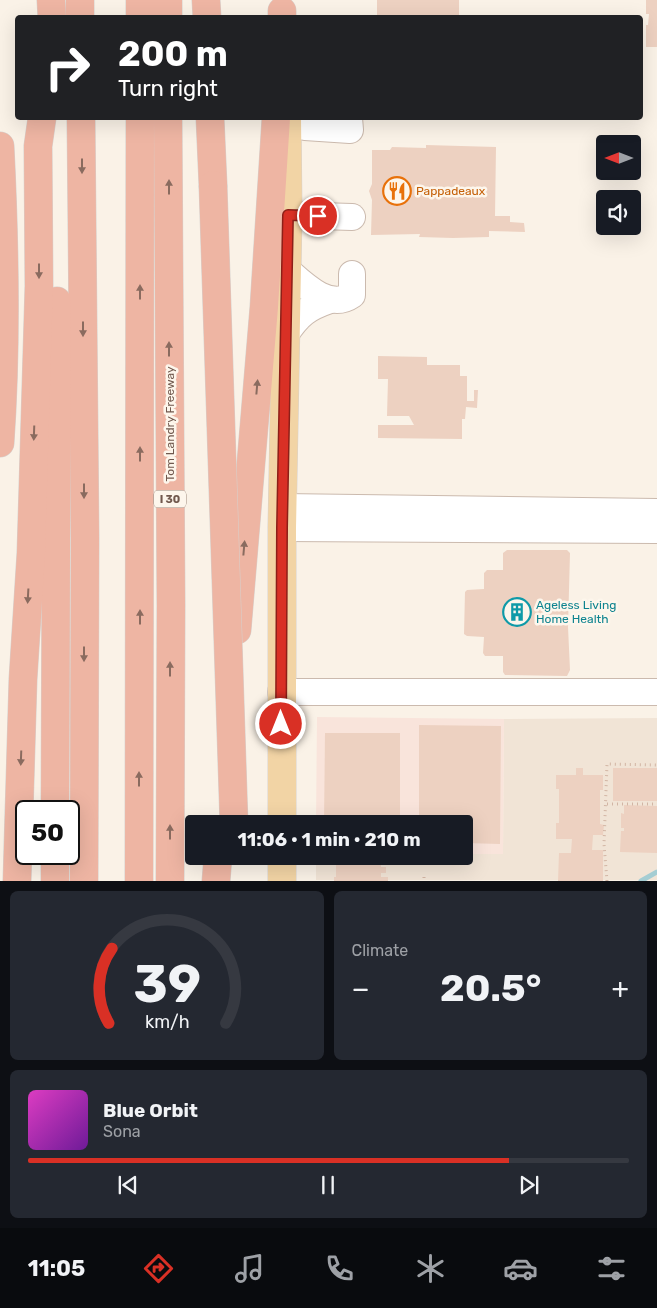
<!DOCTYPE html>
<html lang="en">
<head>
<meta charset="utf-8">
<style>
  body { margin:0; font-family:Rubik,sans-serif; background:#242831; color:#f1f3f6; height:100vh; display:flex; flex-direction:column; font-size:19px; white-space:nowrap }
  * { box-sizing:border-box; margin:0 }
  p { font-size:16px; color:#9ea1a6 }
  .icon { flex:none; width:28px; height:28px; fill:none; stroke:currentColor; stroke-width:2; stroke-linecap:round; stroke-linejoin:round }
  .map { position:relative; height:881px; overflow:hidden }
  .panel { display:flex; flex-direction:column; gap:10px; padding:10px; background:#0d0f14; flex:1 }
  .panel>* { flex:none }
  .guide { position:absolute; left:15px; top:15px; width:628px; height:105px; border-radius:5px; box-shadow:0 5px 20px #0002; background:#202124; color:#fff; overflow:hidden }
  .needle { width:32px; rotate:270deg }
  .controls { position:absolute; left:596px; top:135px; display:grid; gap:10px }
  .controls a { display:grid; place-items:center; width:45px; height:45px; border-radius:5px; background:#171b24; box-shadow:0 5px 20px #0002; font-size:25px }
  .speed { position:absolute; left:15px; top:800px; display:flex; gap:10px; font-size:25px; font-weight:700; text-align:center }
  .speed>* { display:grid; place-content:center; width:65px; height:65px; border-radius:50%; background:#171b24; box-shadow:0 5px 20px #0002; line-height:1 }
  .speed .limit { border:2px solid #111; border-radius:8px; background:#fff; color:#111 }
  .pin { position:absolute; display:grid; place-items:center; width:42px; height:42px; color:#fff; margin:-21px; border:2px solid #fff; border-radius:50%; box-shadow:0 1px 5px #0007 }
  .me { position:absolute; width:55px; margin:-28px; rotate:0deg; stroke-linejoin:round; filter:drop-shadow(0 0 4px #0008) }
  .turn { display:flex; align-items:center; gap:18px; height:105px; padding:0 20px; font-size:22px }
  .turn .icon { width:65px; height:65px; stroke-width:2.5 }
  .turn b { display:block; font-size:35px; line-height:42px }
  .big { font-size:38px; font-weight:700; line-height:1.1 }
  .panel .tile { flex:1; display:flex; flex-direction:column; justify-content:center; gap:8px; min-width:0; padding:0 18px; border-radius:8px; background:#242831 }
  .panel .dial { align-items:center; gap:0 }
  .dial svg { height:130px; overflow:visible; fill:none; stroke:#363941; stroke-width:7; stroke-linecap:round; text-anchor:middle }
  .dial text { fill:#f1f3f6; stroke:none }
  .song { display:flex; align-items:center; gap:15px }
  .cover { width:60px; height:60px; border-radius:8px; background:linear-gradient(135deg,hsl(310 70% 55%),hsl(280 70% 35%)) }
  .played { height:5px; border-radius:2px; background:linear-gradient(90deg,#d93025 80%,#363941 80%) }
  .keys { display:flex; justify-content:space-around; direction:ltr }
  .heat { display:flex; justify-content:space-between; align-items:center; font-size:28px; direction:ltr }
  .panel .tiles { flex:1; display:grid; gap:10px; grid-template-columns:1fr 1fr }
  .tile:last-child { grid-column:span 2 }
  .trip { position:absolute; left:185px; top:815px; width:288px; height:50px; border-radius:5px; background:#171b24; box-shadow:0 5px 20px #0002; font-weight:700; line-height:50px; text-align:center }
  .tabs { display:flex; height:80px; justify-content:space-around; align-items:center; background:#090b0e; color:#9ea1a6 }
  .tabs .icon { width:35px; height:35px }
  .tabs .active { color:#d93025 }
  .tabs b { font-size:22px; color:#f1f3f6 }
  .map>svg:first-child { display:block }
  .residential { fill:#f1e4d6 }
  .commercial { fill:#f9e4db }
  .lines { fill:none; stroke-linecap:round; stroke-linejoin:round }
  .stream { stroke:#a4cdd3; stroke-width:5 }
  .building { fill:#edd1c1 }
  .minor-casing { stroke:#cbbaae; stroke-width:28 }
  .major-casing { stroke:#d7d1cd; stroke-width:29 }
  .highway-casing { stroke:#d7d1cd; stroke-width:29 }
  .path { stroke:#d2b5a4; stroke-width:3; stroke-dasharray:1 4; stroke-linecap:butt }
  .minor { stroke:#fff; stroke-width:26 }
  .major { stroke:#f2d4a5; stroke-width:28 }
  .highway { stroke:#eeb5a3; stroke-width:28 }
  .highway-bridge-casing { stroke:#d7d1cd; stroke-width:29; stroke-linecap:butt }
  .highway-bridge { stroke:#eeb5a3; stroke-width:28 }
  .oneway { fill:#8a6b5f }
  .route-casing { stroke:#8d1f18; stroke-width:12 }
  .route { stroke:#d93025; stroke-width:9 }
  .labels { text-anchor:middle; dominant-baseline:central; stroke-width:5; stroke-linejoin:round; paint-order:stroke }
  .shield { fill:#fdf6ec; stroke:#9b887d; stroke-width:1 }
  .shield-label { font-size:11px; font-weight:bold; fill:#71594e }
  .food-label { font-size:12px; fill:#c56008; stroke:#fdf6ec; text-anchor:start }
  .street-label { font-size:12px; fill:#71594e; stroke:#fdf6ec }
  .culture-label { font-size:12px; fill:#0d838f; stroke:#fdf6ec; text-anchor:start }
</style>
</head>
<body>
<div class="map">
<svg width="657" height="881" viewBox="0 0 657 881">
  <rect width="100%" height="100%" fill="#faf2e7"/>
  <path class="residential" d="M657,718V880H316V856H464V854H503L504,719Z"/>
  <path class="commercial" d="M317,717L504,719L503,854H464V824H316Z"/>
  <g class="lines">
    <path class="stream" d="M641,881L657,872"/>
  </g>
  <g class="building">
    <rect x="377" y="0" width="82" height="18"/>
    <path d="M646,0H657V47H646V25H648L649,14H646Z"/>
    <path d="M426,145L496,147L495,216H510V222L524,223L525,232L489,231V237L453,238L419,237L420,234L371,235L372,200L369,191L372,184V150H390L392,147L426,148Z"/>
    <path d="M378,356L427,357V365H460V376H467V401H474V390H478L477,408L466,407L465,419H462V439L378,438V425H414L409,416H387L388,379H378Z"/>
    <path d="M507,550H567L570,553L568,627L570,670L567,676L505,675L503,672V656H485L483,653L484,637L467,636L464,634L465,592L467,590L484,589V573L487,570H503V553Z"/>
    <path d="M419,725L501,726L500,844L464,843V824H419Z"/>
    <path d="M325,733H400V824H324Z"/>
    <path d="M576,768H583V775H603V790H600V824L604,825L603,835H593L592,850H603V881H558L559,853H571L572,839H556V823H559V789H556V775H576Z"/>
    <rect x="613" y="768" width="44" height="33"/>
    <path d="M624,805L657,806V853L620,852L621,831H624V828H621V813L624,814Z"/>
    <path d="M354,861H369V864H381V867H386V873H381V877H388V881H334V877H336V864H354Z"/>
  </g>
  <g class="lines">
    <defs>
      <g id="minor">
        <path d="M287,124L305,127L350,130L349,118"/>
        <path d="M288,215L352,217"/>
        <path d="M286,269C303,284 329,311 352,295V274"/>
        <path d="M285,335C299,314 307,308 330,300"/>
        <path d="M282,507L657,512"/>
        <path d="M282,528L657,530"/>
        <path d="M281,692H657"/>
      </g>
      <g id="major">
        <path d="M282,824V528L288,215L287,118"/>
        <path d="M282,856V881"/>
      </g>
      <g id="highway">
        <path d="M51,0L52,18"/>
        <path d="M80,0V18"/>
        <path d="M140,0V18"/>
        <path d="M168,0V18"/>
        <path d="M206,0L207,18"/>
        <path d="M282,18V11"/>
        <path d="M81,118L85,538L84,881"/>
        <path d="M168,118L171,605L170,881"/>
        <path d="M210,118L213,185"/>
        <path d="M0,146C5,245 7,344 0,443"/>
        <path d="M237,630L264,307L276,118"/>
        <path d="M55,811L57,301"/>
        <path d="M17,881L23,679L31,553L39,286L38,146L42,118"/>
        <path d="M55,881V854"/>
        <path d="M139,881L140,118"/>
        <path d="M216,881L218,856"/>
      </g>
    </defs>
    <use href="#minor" class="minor-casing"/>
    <use href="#major" class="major-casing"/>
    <use href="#highway" class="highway-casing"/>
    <g class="path">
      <path d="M607,804H657"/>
      <path d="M424,877V881"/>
      <path d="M607,881L604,844L607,764L657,765"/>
    </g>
    <use href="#minor" class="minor"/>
    <use href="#major" class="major"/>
    <use href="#highway" class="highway"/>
    <defs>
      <path id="highway-bridge" d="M213,185L234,824"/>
    </defs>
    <use href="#highway-bridge" class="highway-bridge-casing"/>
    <use href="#highway-bridge" class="highway-bridge"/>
  </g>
  <defs><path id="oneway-solid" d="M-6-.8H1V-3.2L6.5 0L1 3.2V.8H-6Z" transform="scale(1.25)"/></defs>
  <g class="oneway">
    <use href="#oneway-solid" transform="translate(82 166) rotate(90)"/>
    <use href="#oneway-solid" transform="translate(169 187) rotate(-90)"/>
    <use href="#oneway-solid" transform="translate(39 271) rotate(90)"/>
    <use href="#oneway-solid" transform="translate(140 292) rotate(-90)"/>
    <use href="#oneway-solid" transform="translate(83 329) rotate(90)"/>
    <use href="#oneway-solid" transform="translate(169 349) rotate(-90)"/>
    <use href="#oneway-solid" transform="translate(257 387) rotate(-85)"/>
    <use href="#oneway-solid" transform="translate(34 433) rotate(92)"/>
    <use href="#oneway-solid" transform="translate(140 454) rotate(-90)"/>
    <use href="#oneway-solid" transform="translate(84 491) rotate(90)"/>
    <use href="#oneway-solid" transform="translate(244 548) rotate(-85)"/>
    <use href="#oneway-solid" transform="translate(28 596) rotate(93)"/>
    <use href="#oneway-solid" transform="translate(140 617) rotate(-90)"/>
    <use href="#oneway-solid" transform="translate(84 654) rotate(90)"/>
    <use href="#oneway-solid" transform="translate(170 669) rotate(-90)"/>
    <use href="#oneway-solid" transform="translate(21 758) rotate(92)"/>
    <use href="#oneway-solid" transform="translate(139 779) rotate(-90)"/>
    <use href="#oneway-solid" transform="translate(170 832) rotate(-90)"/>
  </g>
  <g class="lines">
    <defs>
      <path id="route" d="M281,724L282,528L288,215L318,216"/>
    </defs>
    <use href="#route" class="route-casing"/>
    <use href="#route" class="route"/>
  </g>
  <defs>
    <symbol id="restaurant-ring" viewBox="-11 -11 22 22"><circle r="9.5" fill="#fdf6ec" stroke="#e8710a" stroke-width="1.5"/><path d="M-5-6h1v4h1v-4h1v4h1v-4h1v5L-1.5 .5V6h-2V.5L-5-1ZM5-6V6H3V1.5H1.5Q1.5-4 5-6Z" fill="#e8710a"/></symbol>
    <symbol id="building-ring" viewBox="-11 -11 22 22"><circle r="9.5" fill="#fdf6ec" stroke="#0f9aa8" stroke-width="1.5"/><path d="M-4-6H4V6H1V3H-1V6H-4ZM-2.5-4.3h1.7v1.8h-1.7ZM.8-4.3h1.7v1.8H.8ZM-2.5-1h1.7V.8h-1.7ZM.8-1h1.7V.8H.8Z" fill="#0f9aa8"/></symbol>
  </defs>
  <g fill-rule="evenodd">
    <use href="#restaurant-ring" x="381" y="175" width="32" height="32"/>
    <use href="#building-ring" x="501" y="596" width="32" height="32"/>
  </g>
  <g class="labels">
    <rect class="shield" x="154" y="490.5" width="32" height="17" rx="4"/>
    <g class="shield-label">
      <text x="170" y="499">I 30</text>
    </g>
    <g class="food-label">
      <text x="416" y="191">Pappadeaux</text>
    </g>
    <g class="street-label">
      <text transform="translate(170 424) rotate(-90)">Tom Landry Freeway</text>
    </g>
    <g class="culture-label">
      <text x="536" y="605">Ageless Living<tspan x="536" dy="14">Home Health</tspan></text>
    </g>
  </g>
</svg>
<div class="controls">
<a><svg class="needle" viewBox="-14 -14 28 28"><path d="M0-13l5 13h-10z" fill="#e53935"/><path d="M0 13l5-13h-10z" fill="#9ea1a6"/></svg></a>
<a><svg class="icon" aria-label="sound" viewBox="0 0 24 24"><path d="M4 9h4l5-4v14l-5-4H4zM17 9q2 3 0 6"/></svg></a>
</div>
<div class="speed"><div class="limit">50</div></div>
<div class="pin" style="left:318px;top:216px;background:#d93025"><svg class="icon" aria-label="arrive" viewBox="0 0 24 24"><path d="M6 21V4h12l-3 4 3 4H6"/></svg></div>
<svg class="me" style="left:281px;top:724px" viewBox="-20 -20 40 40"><circle r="17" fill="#d93025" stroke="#fff" stroke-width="3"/><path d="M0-11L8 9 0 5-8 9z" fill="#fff"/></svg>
<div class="trip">11:06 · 1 min · 210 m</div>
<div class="guide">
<div class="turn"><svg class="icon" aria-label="right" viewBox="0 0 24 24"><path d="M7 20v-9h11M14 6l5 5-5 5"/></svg><div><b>200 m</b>Turn right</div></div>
</div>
</div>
<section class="panel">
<div class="tiles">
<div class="tile dial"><svg viewBox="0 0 100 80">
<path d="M14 69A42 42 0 1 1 86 69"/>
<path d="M14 69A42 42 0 0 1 16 23" stroke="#d93025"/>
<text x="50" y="56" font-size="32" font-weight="700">39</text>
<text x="50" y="72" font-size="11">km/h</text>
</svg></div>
<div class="tile"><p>Climate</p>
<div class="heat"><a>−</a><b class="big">20.5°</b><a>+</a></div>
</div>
<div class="tile">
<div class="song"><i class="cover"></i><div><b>Blue Orbit</b><p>Sona</p></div></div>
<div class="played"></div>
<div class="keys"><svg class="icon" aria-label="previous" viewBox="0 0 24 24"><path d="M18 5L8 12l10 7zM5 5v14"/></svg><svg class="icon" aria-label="pause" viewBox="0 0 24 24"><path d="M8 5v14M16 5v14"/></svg><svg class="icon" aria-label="next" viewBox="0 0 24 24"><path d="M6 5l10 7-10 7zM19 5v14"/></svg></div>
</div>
</div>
</section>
<nav class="tabs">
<b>11:05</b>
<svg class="icon active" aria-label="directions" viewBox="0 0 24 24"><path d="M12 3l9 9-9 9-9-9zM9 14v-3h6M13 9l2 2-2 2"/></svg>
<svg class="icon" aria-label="music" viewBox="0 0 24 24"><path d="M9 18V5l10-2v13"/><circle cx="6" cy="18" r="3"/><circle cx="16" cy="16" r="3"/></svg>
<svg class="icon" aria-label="phone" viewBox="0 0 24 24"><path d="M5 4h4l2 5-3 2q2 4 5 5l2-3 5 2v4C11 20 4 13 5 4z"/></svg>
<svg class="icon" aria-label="climate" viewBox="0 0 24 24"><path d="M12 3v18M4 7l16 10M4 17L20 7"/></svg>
<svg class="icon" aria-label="car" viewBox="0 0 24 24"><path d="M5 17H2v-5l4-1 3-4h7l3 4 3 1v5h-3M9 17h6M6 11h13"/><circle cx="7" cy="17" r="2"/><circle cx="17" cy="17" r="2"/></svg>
<svg class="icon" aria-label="filters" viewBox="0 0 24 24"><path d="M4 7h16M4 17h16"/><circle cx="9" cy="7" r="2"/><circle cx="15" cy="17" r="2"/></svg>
</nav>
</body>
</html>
